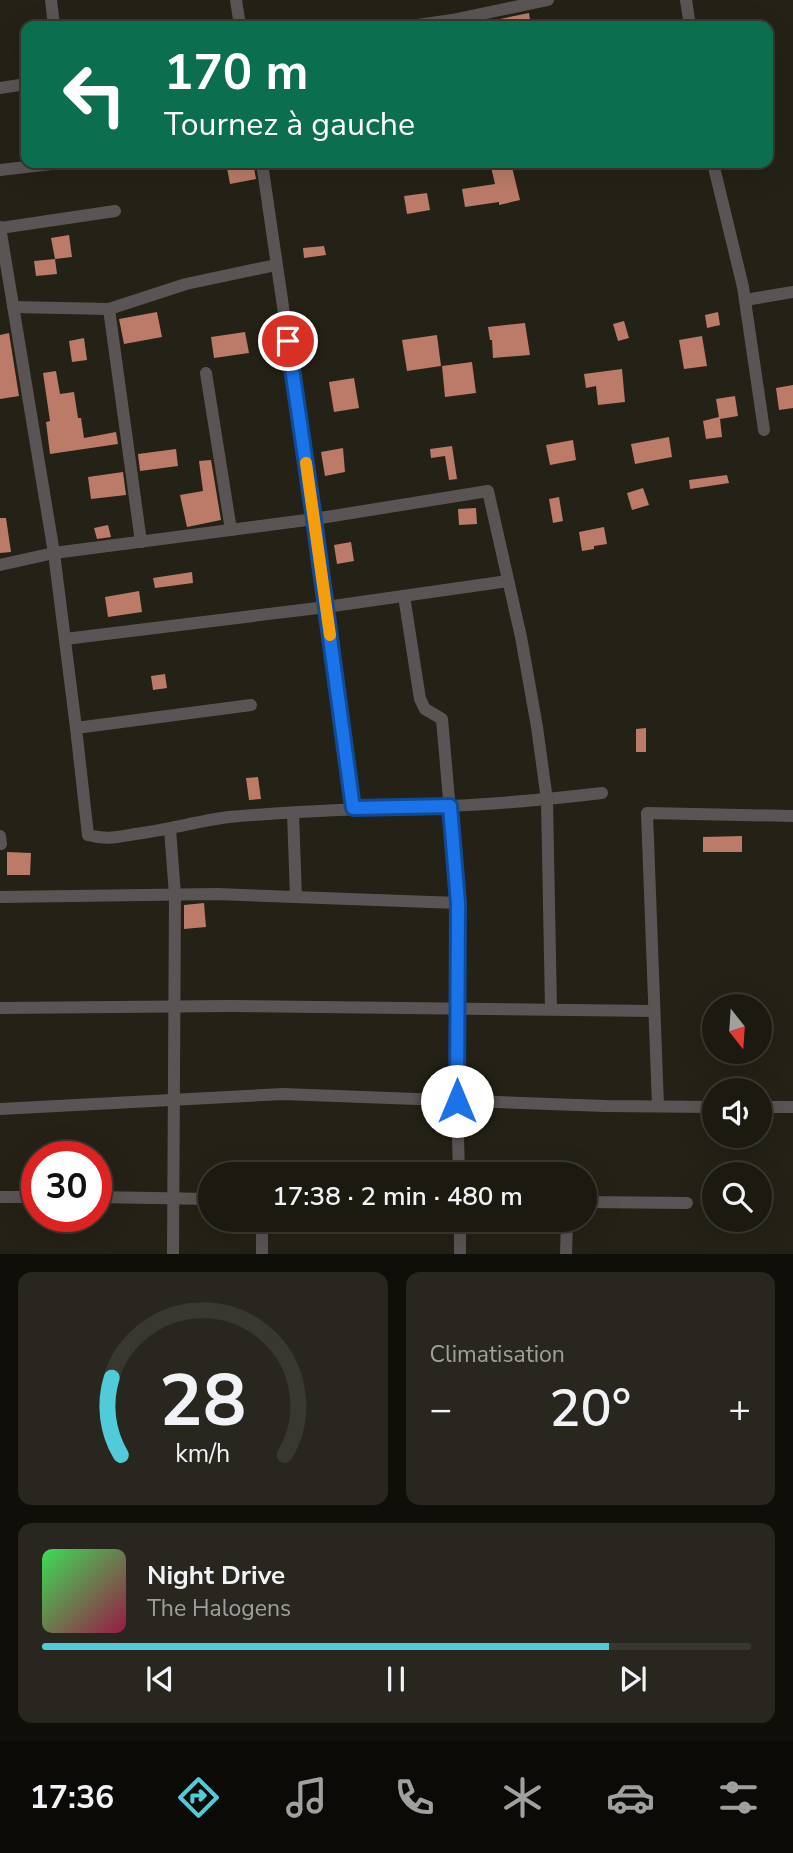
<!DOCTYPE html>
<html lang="fr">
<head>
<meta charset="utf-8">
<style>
  body { margin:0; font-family:"Nunito Sans",sans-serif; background:#28261e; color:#f1f3f6; height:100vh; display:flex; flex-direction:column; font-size:26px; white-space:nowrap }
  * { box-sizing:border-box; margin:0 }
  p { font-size:23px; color:#a0a09f }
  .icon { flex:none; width:38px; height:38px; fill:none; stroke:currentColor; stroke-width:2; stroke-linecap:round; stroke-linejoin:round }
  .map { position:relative; height:1254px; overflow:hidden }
  .sheet { display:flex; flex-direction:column; gap:18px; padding:18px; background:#0f0e09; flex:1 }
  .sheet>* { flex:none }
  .guide { position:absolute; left:21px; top:21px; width:752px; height:147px; border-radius:14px; box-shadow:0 7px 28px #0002,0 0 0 2px #393830; background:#0b6e4f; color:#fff; overflow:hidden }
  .needle { width:46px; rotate:163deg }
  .controls { position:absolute; left:702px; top:994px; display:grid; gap:14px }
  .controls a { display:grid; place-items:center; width:70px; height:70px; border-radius:50%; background:#1b1910; box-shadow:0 7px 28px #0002,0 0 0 2px #393830; font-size:35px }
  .speed { position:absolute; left:21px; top:1141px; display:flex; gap:14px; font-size:35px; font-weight:700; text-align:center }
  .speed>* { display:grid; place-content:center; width:91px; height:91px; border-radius:50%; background:#1b1910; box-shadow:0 7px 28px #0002,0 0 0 2px #393830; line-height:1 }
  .speed .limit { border:10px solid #d22; background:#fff; color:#111 }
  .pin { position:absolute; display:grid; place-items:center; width:60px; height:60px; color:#fff; margin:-30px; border:4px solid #fff; border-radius:50%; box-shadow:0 2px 7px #0007 }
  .me { position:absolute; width:77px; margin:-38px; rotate:0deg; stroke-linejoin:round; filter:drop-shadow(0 0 5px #0008) }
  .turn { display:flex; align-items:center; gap:24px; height:147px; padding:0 28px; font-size:32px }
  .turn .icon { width:91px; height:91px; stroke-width:2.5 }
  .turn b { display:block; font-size:49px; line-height:60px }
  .big { font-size:52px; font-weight:600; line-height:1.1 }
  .sheet .tile { flex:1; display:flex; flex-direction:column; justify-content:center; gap:10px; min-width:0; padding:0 24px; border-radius:14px; background:#28261e }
  .sheet .dial { align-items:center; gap:0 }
  .dial svg { height:182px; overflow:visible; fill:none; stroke:#393830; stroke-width:7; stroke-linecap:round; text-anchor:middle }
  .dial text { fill:#f1f3f6; stroke:none }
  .song { display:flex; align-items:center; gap:21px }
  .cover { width:84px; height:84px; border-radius:10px; background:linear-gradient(135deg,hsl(130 70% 55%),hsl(340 70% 35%)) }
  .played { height:7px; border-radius:4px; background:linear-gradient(90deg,#52cbd9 80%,#393830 80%) }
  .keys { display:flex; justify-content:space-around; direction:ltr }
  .heat { display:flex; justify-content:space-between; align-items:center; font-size:38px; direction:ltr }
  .sheet .tiles { flex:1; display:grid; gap:18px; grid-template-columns:1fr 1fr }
  .tile:last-child { grid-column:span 2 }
  .trip { position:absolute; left:198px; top:1162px; width:399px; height:70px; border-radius:35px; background:#1b1910; box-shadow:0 7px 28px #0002,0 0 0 2px #393830; font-weight:600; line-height:70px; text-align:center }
  .menu { display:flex; height:112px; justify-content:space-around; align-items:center; background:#0b0a06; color:#a0a09f }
  .menu .icon { width:49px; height:49px }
  .menu .on { color:#52cbd9 }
  .menu b { font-size:32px; color:#f1f3f6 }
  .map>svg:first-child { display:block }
  .building { fill:#bc7b68 }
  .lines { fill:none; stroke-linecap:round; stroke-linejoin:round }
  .minor { stroke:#5b5455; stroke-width:12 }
  .route-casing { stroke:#114b97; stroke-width:18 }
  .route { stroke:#1a73e8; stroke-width:12 }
  .slow { stroke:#f59e0b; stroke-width:12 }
</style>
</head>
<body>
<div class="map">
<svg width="793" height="1255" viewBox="0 0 793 1255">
  <rect width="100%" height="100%" fill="#242116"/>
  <g class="building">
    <path d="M529,13L531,26H485V22Z"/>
    <path d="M226,163H253L256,179L230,184Z"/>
    <path d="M511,163L520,200L499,205V202L465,207L462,189L495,184L491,167Z"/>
    <path d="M427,193L430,210L407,214L404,196Z"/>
    <path d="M69,235L72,257L55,259L51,238Z"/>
    <path d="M324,246L326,255L304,258L303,248Z"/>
    <path d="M55,259L57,274L36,276L34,261Z"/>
    <path d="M157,312L162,337L124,344L119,319Z"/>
    <path d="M718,312L720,325L707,328L705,315Z"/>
    <path d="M624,321L629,338L618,341L613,324Z"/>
    <path d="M525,323L530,355L493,358L492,340H490L488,327Z"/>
    <path d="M245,332L249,353L214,358L211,337Z"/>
    <path d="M9,333L19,396L0,399V335Z"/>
    <path d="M437,335L441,366L407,371L402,340Z"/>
    <path d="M702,336L707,366L684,369L679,340Z"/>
    <path d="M84,338L87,360L72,362L69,341Z"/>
    <path d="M472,362L476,393L445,397L442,366Z"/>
    <path d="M622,369L625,402L598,405L596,386L586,388L584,374Z"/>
    <path d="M56,371L60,394L74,392L78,418H81L84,438L116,432L118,444L50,454L46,422L50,421L43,373Z"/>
    <path d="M354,378L359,408L334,412L329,382Z"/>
    <path d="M793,385V408L779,410L776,388Z"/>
    <path d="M735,396L738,416L720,419L722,437L706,439L703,421L719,417L716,399Z"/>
    <path d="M669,437L672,457L635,464L631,444Z"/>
    <path d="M573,440L576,460L550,465L546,445Z"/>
    <path d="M452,446L457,479L449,480L445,456L431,458L430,449Z"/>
    <path d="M343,448L345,472L325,476L321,452Z"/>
    <path d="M176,449L178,466L140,471L138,454Z"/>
    <path d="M211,460L221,520L187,527L180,495L203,491L199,461Z"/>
    <path d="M123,472L126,495L91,499L88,477Z"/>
    <path d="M727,475L729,483L690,489L689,480Z"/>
    <path d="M643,488L649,505L632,510L627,493Z"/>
    <path d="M559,497L563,521L553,523L549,499Z"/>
    <path d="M476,508L477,524L459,525L458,509Z"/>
    <path d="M0,518H6L11,552L0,553Z"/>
    <path d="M108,525L111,537L97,539L94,528Z"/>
    <path d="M604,527L607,544L594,546V549L582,551L579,532Z"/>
    <path d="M351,542L354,561L337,564L334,545Z"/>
    <path d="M192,572L193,583L155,588L153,578Z"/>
    <path d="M139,591L142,612L108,617L105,597Z"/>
    <path d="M165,674L167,688L153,690L151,676Z"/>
    <path d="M646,728V752H636V729Z"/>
    <path d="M258,777L261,799L249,800L246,778Z"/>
    <path d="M742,836V852H703V837Z"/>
    <path d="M7,852L31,853L30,875H7Z"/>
    <path d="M204,903L206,927L184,929V905Z"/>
  </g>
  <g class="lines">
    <g class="minor">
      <path d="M51,0L54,26"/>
      <path d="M236,0L240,26"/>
      <path d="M686,0L690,26"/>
      <path d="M411,26L452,20L548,0"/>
      <path d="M0,88L26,84"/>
      <path d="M262,163L314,519L353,808"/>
      <path d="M713,163L743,287L764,430"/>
      <path d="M0,170L60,163"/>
      <path d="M0,227L54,553L76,728L88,835C106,840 117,837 135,834C167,830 198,821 229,817C302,810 375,809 448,806C500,804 551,799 602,793"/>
      <path d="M0,228L115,211"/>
      <path d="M745,300L793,292"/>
      <path d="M13,307L109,309L186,284L276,265"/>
      <path d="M109,309L141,542"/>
      <path d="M206,373L231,530"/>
      <path d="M0,565L54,553L314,519L488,491L521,637L537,727L547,800L551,1009"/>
      <path d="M404,596L420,699L425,709L442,719L458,903L457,1101L459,1174"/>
      <path d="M65,639L326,607L508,581"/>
      <path d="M76,728L251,705"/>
      <path d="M293,813L296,897"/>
      <path d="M170,829L175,895L173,1255"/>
      <path d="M0,836L1,844"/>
      <path d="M0,897L217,894L458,903"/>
      <path d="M0,1008L230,1006L654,1011"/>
      <path d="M658,1106L647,813L793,816"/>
      <path d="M760,1107H793"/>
      <path d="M0,1109L283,1094L605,1106L714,1107"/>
      <path d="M0,1197H37"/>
      <path d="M96,1197L210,1199"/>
      <path d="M584,1202L687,1203"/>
      <path d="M460,1220V1255"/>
      <path d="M262,1255V1220"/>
      <path d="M566,1255L567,1220"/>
    </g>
  </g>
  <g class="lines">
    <defs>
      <path id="route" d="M288,341L314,519L353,808L450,806L458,903L457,1101"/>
    </defs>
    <use href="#route" class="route-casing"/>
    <use href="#route" class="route"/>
    <path class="slow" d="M306,463L330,635"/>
  </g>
</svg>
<div class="controls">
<a><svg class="needle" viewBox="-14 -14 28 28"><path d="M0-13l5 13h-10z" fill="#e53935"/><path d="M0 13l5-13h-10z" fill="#a0a09f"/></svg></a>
<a><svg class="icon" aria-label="sound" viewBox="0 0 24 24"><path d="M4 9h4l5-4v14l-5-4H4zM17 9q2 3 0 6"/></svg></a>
<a><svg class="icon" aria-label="search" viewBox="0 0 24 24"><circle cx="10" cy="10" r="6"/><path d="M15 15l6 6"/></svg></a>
</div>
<div class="speed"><div class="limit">30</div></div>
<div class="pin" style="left:288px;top:341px;background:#d93025"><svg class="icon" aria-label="arrive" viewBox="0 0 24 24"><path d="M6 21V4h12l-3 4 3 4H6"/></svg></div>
<svg class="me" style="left:457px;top:1101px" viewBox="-20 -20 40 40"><circle r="19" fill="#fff"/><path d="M0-13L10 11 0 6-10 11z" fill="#1a73e8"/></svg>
<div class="trip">17:38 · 2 min · 480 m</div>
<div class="guide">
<div class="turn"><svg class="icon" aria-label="left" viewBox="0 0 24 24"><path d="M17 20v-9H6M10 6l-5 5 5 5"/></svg><div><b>170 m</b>Tournez à gauche</div></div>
</div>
</div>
<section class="sheet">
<div class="tiles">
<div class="tile dial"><svg viewBox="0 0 100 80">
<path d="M14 69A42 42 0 1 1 86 69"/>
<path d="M14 69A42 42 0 0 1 10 35" stroke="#52cbd9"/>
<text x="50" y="56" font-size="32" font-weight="700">28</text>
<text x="50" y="72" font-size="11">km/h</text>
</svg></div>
<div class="tile"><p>Climatisation</p>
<div class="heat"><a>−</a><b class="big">20°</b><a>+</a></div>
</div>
<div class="tile">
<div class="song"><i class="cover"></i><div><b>Night Drive</b><p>The Halogens</p></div></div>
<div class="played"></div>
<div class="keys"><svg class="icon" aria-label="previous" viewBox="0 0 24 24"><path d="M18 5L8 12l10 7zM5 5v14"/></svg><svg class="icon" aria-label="pause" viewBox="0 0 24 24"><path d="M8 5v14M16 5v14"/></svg><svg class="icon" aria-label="next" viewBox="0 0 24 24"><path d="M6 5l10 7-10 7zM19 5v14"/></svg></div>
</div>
</div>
</section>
<nav class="menu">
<b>17:36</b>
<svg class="icon on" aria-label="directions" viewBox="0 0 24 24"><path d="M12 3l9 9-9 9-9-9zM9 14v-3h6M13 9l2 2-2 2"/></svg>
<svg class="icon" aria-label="music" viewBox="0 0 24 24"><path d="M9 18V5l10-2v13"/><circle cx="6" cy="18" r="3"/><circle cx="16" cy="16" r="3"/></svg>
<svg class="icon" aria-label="phone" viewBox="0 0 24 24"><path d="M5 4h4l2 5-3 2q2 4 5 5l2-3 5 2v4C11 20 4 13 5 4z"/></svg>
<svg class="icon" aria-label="climate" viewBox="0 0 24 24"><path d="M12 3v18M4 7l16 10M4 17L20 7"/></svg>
<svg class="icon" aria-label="car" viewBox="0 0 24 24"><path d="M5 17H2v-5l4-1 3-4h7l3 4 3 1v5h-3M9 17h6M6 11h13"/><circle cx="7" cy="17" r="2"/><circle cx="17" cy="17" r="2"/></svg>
<svg class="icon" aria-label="filters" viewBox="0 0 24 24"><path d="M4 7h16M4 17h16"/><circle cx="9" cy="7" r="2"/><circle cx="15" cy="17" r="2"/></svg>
</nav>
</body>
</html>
